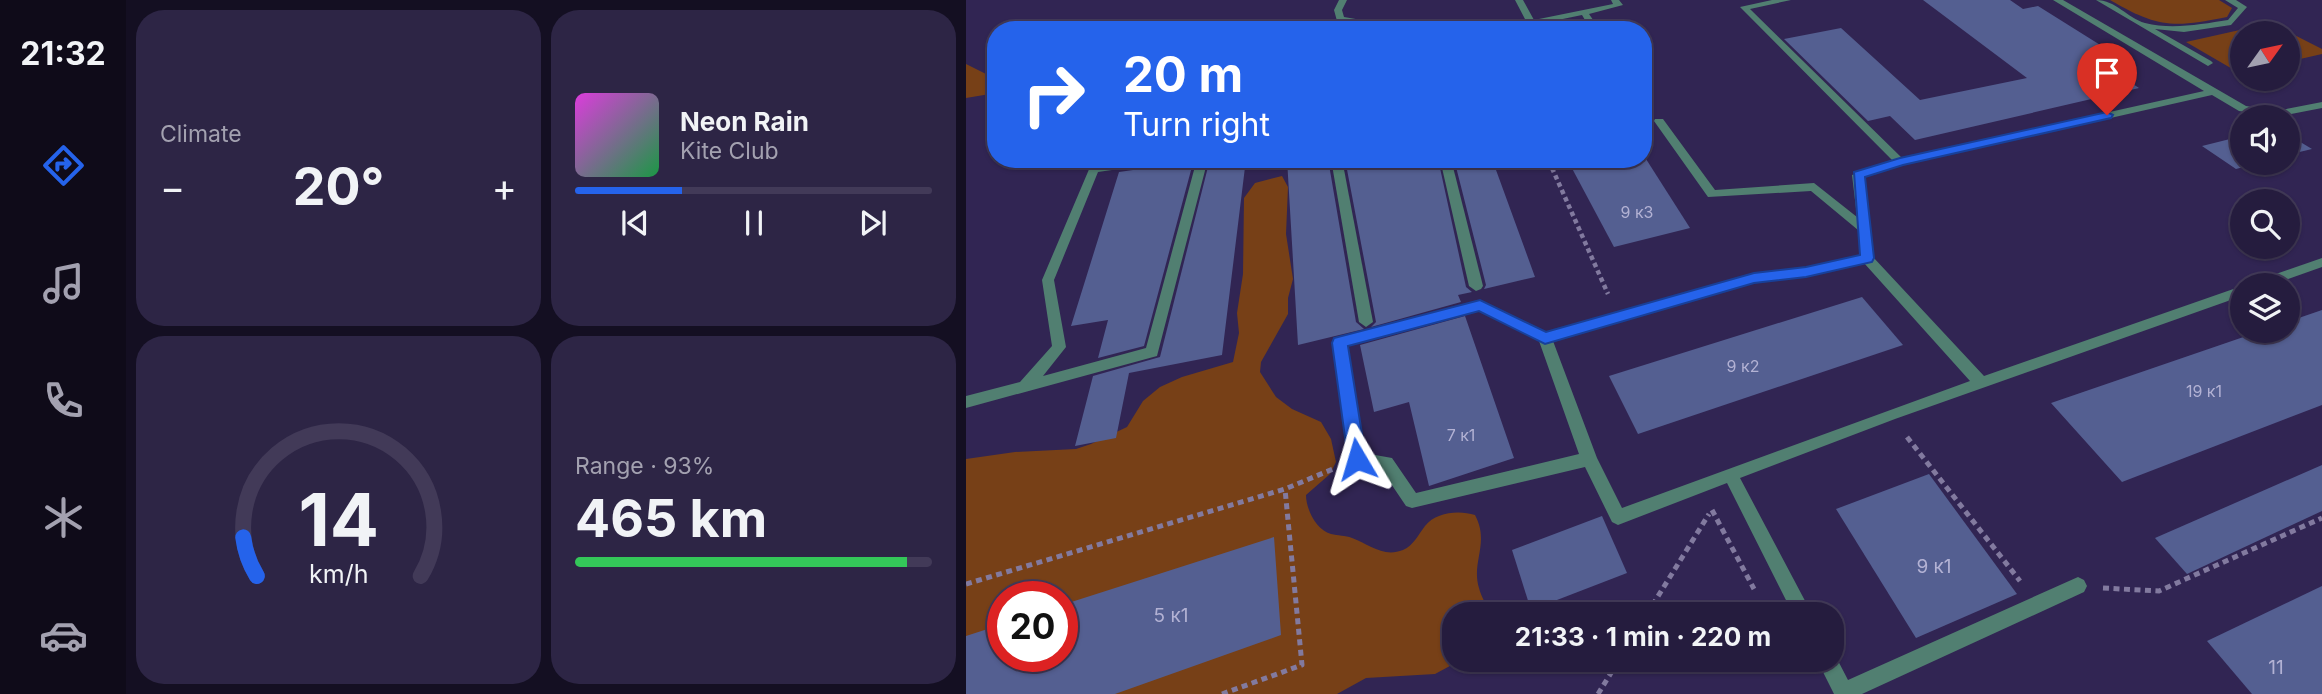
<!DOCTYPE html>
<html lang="en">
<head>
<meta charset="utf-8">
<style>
  body { margin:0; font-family:Inter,sans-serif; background:#2d2545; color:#f1f3f6; height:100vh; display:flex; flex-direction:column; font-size:26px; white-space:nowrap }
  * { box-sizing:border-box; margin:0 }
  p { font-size:23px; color:#a3a1b0 }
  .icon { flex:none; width:38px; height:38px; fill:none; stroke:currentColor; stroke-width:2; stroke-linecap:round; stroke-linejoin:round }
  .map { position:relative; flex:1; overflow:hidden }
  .panel { display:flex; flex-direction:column; gap:10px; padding:10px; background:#140f22; width:840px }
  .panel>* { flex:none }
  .guide { position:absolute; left:21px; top:21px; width:665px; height:147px; border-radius:28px; box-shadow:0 2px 5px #0004,0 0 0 2px #423a58; background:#2563eb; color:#fff; overflow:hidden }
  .needle { width:46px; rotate:57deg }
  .controls { position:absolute; left:1264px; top:21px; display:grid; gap:14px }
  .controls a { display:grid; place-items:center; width:70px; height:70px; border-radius:50%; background:#251c3e; box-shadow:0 2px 5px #0004,0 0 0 2px #423a58; font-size:35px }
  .speed { position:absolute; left:21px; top:581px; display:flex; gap:14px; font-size:35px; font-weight:700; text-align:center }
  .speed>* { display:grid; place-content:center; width:91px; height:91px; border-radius:50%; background:#251c3e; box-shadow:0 2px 5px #0004,0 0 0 2px #423a58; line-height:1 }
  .speed .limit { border:10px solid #d22; background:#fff; color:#111 }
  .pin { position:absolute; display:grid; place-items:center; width:60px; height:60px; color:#fff; margin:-72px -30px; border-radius:50% 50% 50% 0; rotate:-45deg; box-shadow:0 0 7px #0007 }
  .pin .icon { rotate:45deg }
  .me { position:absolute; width:77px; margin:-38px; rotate:353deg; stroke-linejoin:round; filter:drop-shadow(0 0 5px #0008) }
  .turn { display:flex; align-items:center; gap:24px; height:147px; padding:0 21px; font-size:32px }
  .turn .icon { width:91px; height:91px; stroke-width:2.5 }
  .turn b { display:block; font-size:49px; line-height:60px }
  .big { font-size:52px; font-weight:700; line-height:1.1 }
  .panel .tile { flex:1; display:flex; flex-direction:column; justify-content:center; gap:10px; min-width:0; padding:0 24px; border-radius:28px; background:#2d2545 }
  .panel .dial { align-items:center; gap:0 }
  .dial svg { height:182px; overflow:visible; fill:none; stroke:#423a58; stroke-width:7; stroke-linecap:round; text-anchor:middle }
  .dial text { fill:#f1f3f6; stroke:none }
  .song { display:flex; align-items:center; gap:21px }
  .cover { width:84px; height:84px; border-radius:10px; background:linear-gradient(135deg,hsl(300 70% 55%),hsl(140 70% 35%)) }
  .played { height:7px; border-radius:4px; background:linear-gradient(90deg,#2563eb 30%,#423a58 30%) }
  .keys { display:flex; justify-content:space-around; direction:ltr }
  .heat { display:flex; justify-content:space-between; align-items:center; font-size:38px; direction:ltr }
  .charge { height:10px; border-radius:5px; background:linear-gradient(90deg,#34c759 93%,#423a58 0) }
  .panel .tiles { flex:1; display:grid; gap:10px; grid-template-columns:repeat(2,1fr) }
  .trip { position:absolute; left:476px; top:602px; width:402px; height:70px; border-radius:28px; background:#251c3e; box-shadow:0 2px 5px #0004,0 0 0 2px #423a58; font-weight:700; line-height:70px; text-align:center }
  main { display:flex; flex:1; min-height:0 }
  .tabs { display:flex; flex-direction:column; width:126px; justify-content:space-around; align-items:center; background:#0f0b19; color:#a3a1b0 }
  .tabs .icon { width:49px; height:49px }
  .tabs .on { color:#2563eb }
  .tabs b { font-size:32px; color:#f1f3f6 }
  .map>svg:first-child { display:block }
  .green { fill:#774017; fill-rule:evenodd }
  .building { fill:#545f91 }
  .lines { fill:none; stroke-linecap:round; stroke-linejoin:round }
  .path-far2 { stroke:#827a9f; stroke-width:2.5; stroke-dasharray:3.5 2.5; stroke-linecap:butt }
  .path-far1 { stroke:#827a9f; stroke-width:4.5; stroke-dasharray:4.5 3.5; stroke-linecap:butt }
  .path { stroke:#827a9f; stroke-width:5; stroke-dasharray:6 4.5; stroke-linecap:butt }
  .service { fill:#517f71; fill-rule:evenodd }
  .route { fill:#2563eb; stroke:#184099; stroke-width:2 }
  .labels { text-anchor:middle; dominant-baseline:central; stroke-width:6; stroke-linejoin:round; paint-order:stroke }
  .number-label { font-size:16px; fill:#b3b2d4 }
  .near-number-label { font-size:19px; fill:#b3b2d4 }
</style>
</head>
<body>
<main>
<nav class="tabs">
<b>21:32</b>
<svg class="icon on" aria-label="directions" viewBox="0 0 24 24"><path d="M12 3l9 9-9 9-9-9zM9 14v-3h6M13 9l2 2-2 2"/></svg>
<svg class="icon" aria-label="music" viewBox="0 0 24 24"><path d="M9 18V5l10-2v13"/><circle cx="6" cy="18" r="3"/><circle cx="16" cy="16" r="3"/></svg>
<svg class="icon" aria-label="phone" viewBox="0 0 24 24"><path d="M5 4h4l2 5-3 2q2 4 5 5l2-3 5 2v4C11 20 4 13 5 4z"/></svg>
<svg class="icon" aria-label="climate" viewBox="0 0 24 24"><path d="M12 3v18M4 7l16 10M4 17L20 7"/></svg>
<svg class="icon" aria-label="car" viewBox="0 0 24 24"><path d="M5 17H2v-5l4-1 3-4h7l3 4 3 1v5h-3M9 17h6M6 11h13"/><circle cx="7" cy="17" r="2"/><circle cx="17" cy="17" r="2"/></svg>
</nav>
<section class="panel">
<div class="tiles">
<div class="tile"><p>Climate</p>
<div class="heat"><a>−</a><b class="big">20°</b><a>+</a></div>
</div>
<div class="tile">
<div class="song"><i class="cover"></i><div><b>Neon Rain</b><p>Kite Club</p></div></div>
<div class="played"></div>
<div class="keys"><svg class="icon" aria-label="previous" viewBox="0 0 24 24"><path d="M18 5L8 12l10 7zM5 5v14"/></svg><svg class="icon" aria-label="pause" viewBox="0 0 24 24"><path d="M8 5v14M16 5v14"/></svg><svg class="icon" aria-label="next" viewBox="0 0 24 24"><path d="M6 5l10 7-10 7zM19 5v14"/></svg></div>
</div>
<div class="tile dial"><svg viewBox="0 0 100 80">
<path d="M14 69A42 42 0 1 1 86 69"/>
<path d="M14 69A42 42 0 0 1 8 52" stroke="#2563eb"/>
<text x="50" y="56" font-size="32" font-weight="700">14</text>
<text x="50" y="72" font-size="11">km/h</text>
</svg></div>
<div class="tile"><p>Range · 93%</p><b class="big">465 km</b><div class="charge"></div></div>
</div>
</section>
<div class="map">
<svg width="1356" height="694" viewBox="0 0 1356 694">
  <rect width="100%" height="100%" fill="#312553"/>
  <g class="green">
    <path d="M1144,0H1253L1266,8L1261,17C1207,28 1192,28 1144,0Z"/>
    <path d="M1305,23L1356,49V54L1321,62V33H1276L1275,74L1220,42Z"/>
    <path d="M0,64L20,74L30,72V93L0,98Z"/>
    <path d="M316,176L322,187L320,234L327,279L322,298V314L295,362L294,372L310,397L326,409L355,422L365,439L370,462L364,474L340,495C340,509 350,530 365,534C372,536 379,535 386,538C403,544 417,558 437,550C448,545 452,535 459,526C470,512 493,510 509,515C524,543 505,562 513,588C515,597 521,605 524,614H488V660H495L469,674L400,678L371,694H0V459L49,452L110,449L125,444L161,427L177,401L194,387L216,377L267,362L273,333L271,313L277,274L278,198L289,183ZM37,597H96V656H37Z"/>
  </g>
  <g class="building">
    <path d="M957,0H1044L1057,9L1072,6L1155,58L1135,63L1173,88L949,140L924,116L902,121L818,39L875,28L954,100L1061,78Z"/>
    <path d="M1321,134L1346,149L1321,155Z"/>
    <path d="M1276,136V163H1293L1270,169L1236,146Z"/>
    <path d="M210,159H228L178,346L132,358L142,320L105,326L153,172L202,165Z"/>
    <path d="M244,159H280L256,355L163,373L150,438L109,446L127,376L194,357Z"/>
    <path d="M321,159H362L390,322L398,329L332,345Z"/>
    <path d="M379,159H472L500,287L506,292L492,295L495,302L405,327L410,322Z"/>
    <path d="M488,159H526L569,277L518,289L520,285Z"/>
    <path d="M601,159H680L724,228L648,247Z"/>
    <path d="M896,297L937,345L672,434L643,376Z"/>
    <path d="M1356,310V405L1156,482L1085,403L1295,331H1321V322Z"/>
    <path d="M499,316L548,458L463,486L443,402L408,412L394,345Z"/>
    <path d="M1356,465V511L1221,574L1189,538Z"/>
    <path d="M963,474L1051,594L950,638L870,509Z"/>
    <path d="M636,516L661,573L565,610L546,550Z"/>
    <path d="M308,537L315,635L149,694H0V636L37,624V656H96V605Z"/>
    <path d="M1356,586V694H1286L1241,641Z"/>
  </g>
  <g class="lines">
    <path class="path-far2" d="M582,159L587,170"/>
    <path class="path-far1" d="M586,168L642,294"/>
    <g class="path">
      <path d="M941,437L1054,581"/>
      <path d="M746,510L788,589"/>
      <path d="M0,584L319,489L367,469"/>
      <path d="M1137,588L1193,591L1356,518"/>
      <path d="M681,614L743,514"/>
      <path d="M825,660L832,672"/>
      <path d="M256,694L336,665L319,489"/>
      <path d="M632,694L653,660"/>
    </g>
    <g class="service">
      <path d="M373,0H381L376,10L378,17L413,23L429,30H417L371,21L368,10Z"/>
      <path d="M549,0H557L568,20L647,4L645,0H653L657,5L623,14L634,30H625L616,15L544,30H504L560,21Z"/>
      <path d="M806,0H825L784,9L936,158L1238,91L1087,0H1097L1280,106L1310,111L1356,102V108L1310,117L1273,111L1246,95L937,165L898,177L907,257L1018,376L1276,286V296L929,419L774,478L846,614H827L761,483L652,525L646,522L619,467L446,508L440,506L415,469L385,464L367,343L369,339L514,300L580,332L788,274L840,268L894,255L892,230L845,191L742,197L688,121L689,119H697L749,190L848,183L891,217L886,175L927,161L774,7ZM898,263L1004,381L656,508L631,458L587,341L788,282L840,276ZM513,310L573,341L613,454L450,493L426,458L398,453L381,346Z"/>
      <path d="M1130,0C1150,0 1161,18 1179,23C1206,30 1236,24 1262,20L1272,8L1259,0H1270L1281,7L1265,25L1218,32L1189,29L1245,61L1247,63L1242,66Z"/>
      <path d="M677,94L681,95L687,104L686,106L677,104Z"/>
      <path d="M176,159H207L202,162L132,172L88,280L100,347L77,376L180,348L231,159H242L191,356L0,408V396L54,382L86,346L76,280L124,167Z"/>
      <path d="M365,159H376L407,322L400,327L393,322Z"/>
      <path d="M474,159H485L517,286L515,289L510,291L503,286Z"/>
      <path d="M1356,258V267L1305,285H1286L1287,282Z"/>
      <path d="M1112,577L1118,580L1121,586L1118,592L896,694H868L851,660H866L868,653L882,680Z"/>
    </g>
  </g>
  <path class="route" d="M1141,112L1147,115L1145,118L937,165L899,177L908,258L906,262L840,277L788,283L579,344L513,311L382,346L400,459L397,464L391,467L384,464L382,459L366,343L368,338L514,300L580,332L788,273L840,267L894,255L888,172L934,158Z"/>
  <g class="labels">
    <g class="number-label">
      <text x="671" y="212">9 к3</text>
      <text x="777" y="366">9 к2</text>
      <text x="1238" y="391">19 к1</text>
      <text x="495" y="435">7 к1</text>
    </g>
    <g class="near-number-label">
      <text x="968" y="566">9 к1</text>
      <text x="205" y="615">5 к1</text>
      <text x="1310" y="667">11</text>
    </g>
  </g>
</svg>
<div class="controls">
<a><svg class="needle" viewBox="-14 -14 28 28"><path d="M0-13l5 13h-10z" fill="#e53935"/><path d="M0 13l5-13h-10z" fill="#a3a1b0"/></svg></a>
<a><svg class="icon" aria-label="sound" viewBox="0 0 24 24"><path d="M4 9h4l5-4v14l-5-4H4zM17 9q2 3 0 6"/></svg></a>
<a><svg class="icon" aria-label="search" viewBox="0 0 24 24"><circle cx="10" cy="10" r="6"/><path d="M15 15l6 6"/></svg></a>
<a><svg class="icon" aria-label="layers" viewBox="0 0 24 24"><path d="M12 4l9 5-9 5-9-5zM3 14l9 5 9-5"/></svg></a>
</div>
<div class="speed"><div class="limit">20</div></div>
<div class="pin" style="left:1141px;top:115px;background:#d93025"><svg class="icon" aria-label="arrive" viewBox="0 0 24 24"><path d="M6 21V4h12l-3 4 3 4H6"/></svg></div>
<svg class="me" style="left:391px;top:459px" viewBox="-20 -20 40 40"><path d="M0-17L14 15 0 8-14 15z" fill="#2563eb" stroke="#fff" stroke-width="4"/></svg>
<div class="trip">21:33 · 1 min · 220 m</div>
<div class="guide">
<div class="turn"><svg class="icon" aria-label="right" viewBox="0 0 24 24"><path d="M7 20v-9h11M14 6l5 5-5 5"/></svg><div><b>20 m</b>Turn right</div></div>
</div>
</div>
</main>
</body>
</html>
